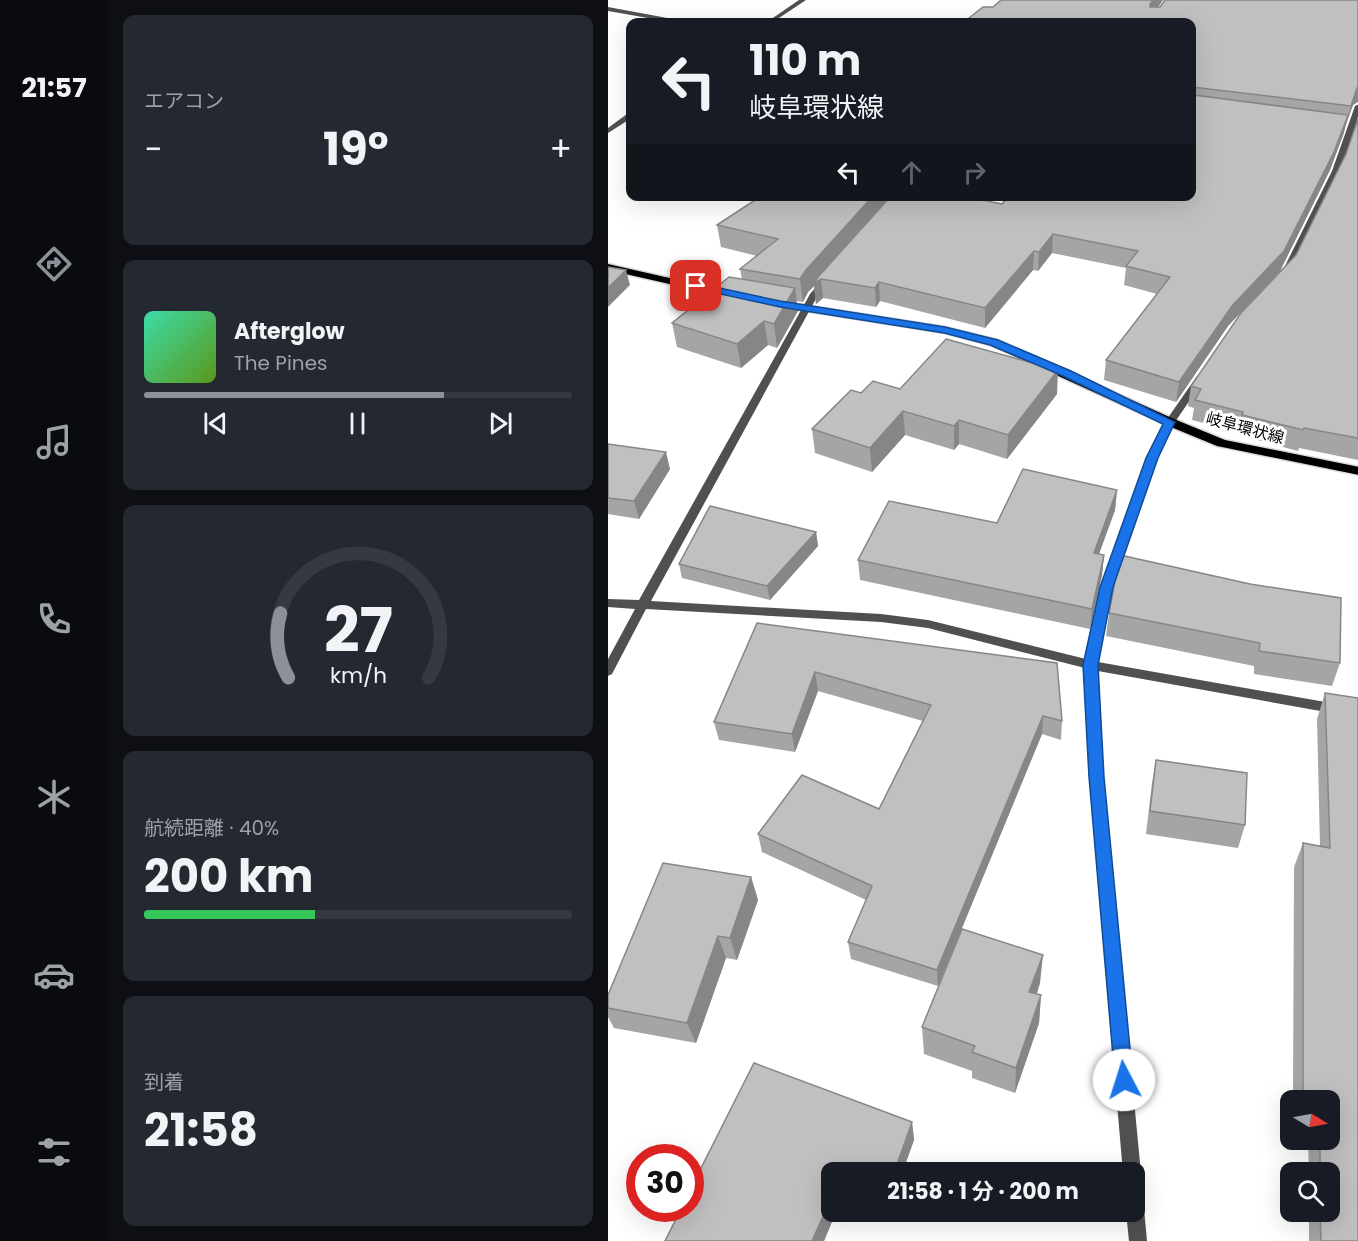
<!DOCTYPE html>
<html lang="ja">
<head>
<meta charset="utf-8">
<style>
  body { margin:0; font-family:Poppins,"Noto Sans JP",sans-serif; background:#242831; color:#f1f3f6; height:100vh; display:flex; flex-direction:column; font-size:22px; white-space:nowrap }
  * { box-sizing:border-box; margin:0 }
  p { font-size:20px; color:#9ea1a6 }
  .icon { flex:none; width:33px; height:33px; fill:none; stroke:currentColor; stroke-width:2; stroke-linecap:round; stroke-linejoin:round }
  .map { position:relative; flex:1; overflow:hidden }
  .sheet { display:flex; flex-direction:column; gap:15px; padding:15px; background:#0d0f14; width:500px }
  .sheet>* { flex:none }
  .banner { position:absolute; left:18px; top:18px; width:570px; height:183px; border-radius:12px; box-shadow:0 6px 24px #0002; background:#171b24; color:#f1f3f6; overflow:hidden }
  .needle { width:39px; rotate:100deg }
  .controls { position:absolute; left:672px; top:1090px; display:grid; gap:12px }
  .controls a { display:grid; place-items:center; width:60px; height:60px; border-radius:12px; background:#171b24; box-shadow:0 6px 24px #0002; font-size:30px }
  .speed { position:absolute; left:18px; top:1144px; display:flex; gap:12px; font-size:30px; font-weight:700; text-align:center }
  .speed>* { display:grid; place-content:center; width:78px; height:78px; border-radius:50%; background:#171b24; box-shadow:0 6px 24px #0002; line-height:1 }
  .speed .limit { border:9px solid #d22; background:#fff; color:#111 }
  .pin { position:absolute; display:grid; place-items:center; width:51px; height:51px; color:#fff; margin:-26px; border-radius:12px; box-shadow:0 3px 9px #0006 }
  .me { position:absolute; width:66px; margin:-33px; rotate:355deg; stroke-linejoin:round; filter:drop-shadow(0 0 4px #0008) }
  .turn { display:flex; align-items:center; gap:21px; height:126px; padding:0 24px; font-size:27px }
  .turn .icon { width:78px; height:78px; stroke-width:2.5 }
  .turn b { display:block; font-size:42px; line-height:51px }
  .lanes { display:flex; align-items:center; height:57px; padding:0 24px; background:#0003; justify-content:center; gap:30px; direction:ltr }
  .lanes .off { opacity:.35 }
  .big { font-size:45px; font-weight:700; line-height:1.1 }
  .sheet .widget { flex:1; display:flex; flex-direction:column; justify-content:center; gap:9px; min-width:0; padding:0 21px; border-radius:12px; background:#242831 }
  .sheet .dial { align-items:center; gap:0 }
  .dial svg { height:156px; overflow:visible; fill:none; stroke:#363941; stroke-width:7; stroke-linecap:round; text-anchor:middle }
  .dial text { fill:#f1f3f6; stroke:none }
  .song { display:flex; align-items:center; gap:18px }
  .cover { width:72px; height:72px; border-radius:9px; background:linear-gradient(135deg,hsl(160 70% 55%),hsl(90 70% 35%)) }
  .played { height:6px; border-radius:3px; background:linear-gradient(90deg,#8c9099 70%,#363941 70%) }
  .keys { display:flex; justify-content:space-around; direction:ltr }
  .heat { display:flex; justify-content:space-between; align-items:center; font-size:33px; direction:ltr }
  .charge { height:9px; border-radius:4px; background:linear-gradient(90deg,#34c759 40%,#363941 0) }
  .trip { position:absolute; left:213px; top:1162px; width:324px; height:60px; border-radius:12px; background:#171b24; box-shadow:0 6px 24px #0002; font-weight:700; line-height:60px; text-align:center }
  main { display:flex; flex:1; min-height:0 }
  .menu { display:flex; flex-direction:column; width:108px; justify-content:space-around; align-items:center; background:#090b0e; color:#9ea1a6 }
  .menu .icon { width:42px; height:42px }
  .menu .on { color:#8c9099 }
  .menu b { font-size:27px; color:#f1f3f6 }
  .map>svg:first-child { display:block }
  .lines { fill:none; stroke-linecap:round; stroke-linejoin:round }
  .primary-casing { stroke:#dbdbdb; stroke-width:3 }
  .street { fill:#505050; fill-rule:evenodd }
  .primary { fill:#000; fill-rule:evenodd }
  .wall { fill:#a5a5a5 }
  .shaded-wall { fill:#868686 }
  .building { fill:#c0c0c0; stroke:#868686; stroke-width:1.5 }
  .route { fill:#1a73e8; stroke:#114b97; stroke-width:1.5 }
  .labels { text-anchor:middle; dominant-baseline:central; stroke-width:6; stroke-linejoin:round; paint-order:stroke }
  .far-street-label { font-size:16px; fill:#000; stroke:#fff }
</style>
</head>
<body>
<main>
<nav class="menu">
<b>21:57</b>
<svg class="icon on" aria-label="directions" viewBox="0 0 24 24"><path d="M12 3l9 9-9 9-9-9zM9 14v-3h6M13 9l2 2-2 2"/></svg>
<svg class="icon" aria-label="music" viewBox="0 0 24 24"><path d="M9 18V5l10-2v13"/><circle cx="6" cy="18" r="3"/><circle cx="16" cy="16" r="3"/></svg>
<svg class="icon" aria-label="phone" viewBox="0 0 24 24"><path d="M5 4h4l2 5-3 2q2 4 5 5l2-3 5 2v4C11 20 4 13 5 4z"/></svg>
<svg class="icon" aria-label="climate" viewBox="0 0 24 24"><path d="M12 3v18M4 7l16 10M4 17L20 7"/></svg>
<svg class="icon" aria-label="car" viewBox="0 0 24 24"><path d="M5 17H2v-5l4-1 3-4h7l3 4 3 1v5h-3M9 17h6M6 11h13"/><circle cx="7" cy="17" r="2"/><circle cx="17" cy="17" r="2"/></svg>
<svg class="icon" aria-label="filters" viewBox="0 0 24 24"><path d="M4 7h16M4 17h16"/><circle cx="9" cy="7" r="2"/><circle cx="15" cy="17" r="2"/></svg>
</nav>
<section class="sheet">
<div class="widget"><p>エアコン</p>
<div class="heat"><a>−</a><b class="big">19°</b><a>+</a></div>
</div>
<div class="widget">
<div class="song"><i class="cover"></i><div><b>Afterglow</b><p>The Pines</p></div></div>
<div class="played"></div>
<div class="keys"><svg class="icon" aria-label="previous" viewBox="0 0 24 24"><path d="M18 5L8 12l10 7zM5 5v14"/></svg><svg class="icon" aria-label="pause" viewBox="0 0 24 24"><path d="M8 5v14M16 5v14"/></svg><svg class="icon" aria-label="next" viewBox="0 0 24 24"><path d="M6 5l10 7-10 7zM19 5v14"/></svg></div>
</div>
<div class="widget dial"><svg viewBox="0 0 100 80">
<path d="M14 69A42 42 0 1 1 86 69"/>
<path d="M14 69A42 42 0 0 1 10 36" stroke="#8c9099"/>
<text x="50" y="56" font-size="32" font-weight="700">27</text>
<text x="50" y="72" font-size="11">km/h</text>
</svg></div>
<div class="widget"><p>航続距離 · 40%</p><b class="big">200 km</b><div class="charge"></div></div>
<div class="widget"><p>到着</p><b class="big">21:58</b></div>
</section>
<div class="map">
<svg width="751" height="1241" viewBox="0 0 751 1241">
  <rect width="100%" height="100%" fill="#fff"/>
  <g class="lines">
    <defs>
      <g id="primary">
        <path d="M0,264L123,292L129,295L123,298L0,270Z"/>
        <path d="M170,301L337,327L390,340L566,419L617,440L751,467V475L609,446L558,425L382,345L337,333L166,306V302Z"/>
      </g>
    </defs>
    <use href="#primary" class="primary-casing"/>
    <g class="street">
      <path d="M191,0H198L165,22H159Z"/>
      <path d="M0,7L70,20L73,22H63L0,11Z"/>
      <path d="M751,104C751,149 703,229 682,272L675,274L674,272L724,171L747,106Z"/>
      <path d="M19,114H22V119L0,133V128Z"/>
      <path d="M217,279L221,282L210,295L43,601L273,614L320,620L478,659L492,587L539,458L557,422L589,376L592,375L597,378L567,422L549,458L504,587L490,662L751,708V718L490,671L495,777L533,1173L530,1179L526,1181V1173H515L481,777L477,668L320,628L273,622L38,609L4,674L0,676V659L27,609L0,607V599L31,600L202,294L214,280Z"/>
      <path d="M526,1189L532,1192L535,1198L539,1241H521L518,1212H526Z"/>
    </g>
    <use href="#primary" class="primary"/>
  </g>
  <g class="wall">
    <path d="M393,0H555L550,7L745,105L722,170L672,271L620,326L568,402L496,380L498,360L549,294L516,285L518,268L444,253L430,271L425,270L377,328L272,301L268,307L215,298L208,304L206,286L200,292L195,302L188,301L190,311L169,348L160,345L133,368L69,347L64,323L134,279L132,269L149,256L113,247L109,225L164,196H282V198L394,204L408,199L584,196L385,7Z"/>
    <path d="M750,119V460L691,448L690,451L630,435L631,432L584,420L586,408L580,406L583,386L688,255L738,154Z"/>
    <path d="M292,389L449,394L399,459L351,444L346,450L297,435L264,472L207,453L204,429Z"/>
    <path d="M0,444L62,469L31,519L0,514Z"/>
    <path d="M509,490L507,510L491,554L496,555L494,575L482,629L252,580L250,560Z"/>
    <path d="M208,532L210,546L162,600L74,578L71,564Z"/>
    <path d="M512,555L732,663L724,686L646,674V666L498,636L501,613Z"/>
    <path d="M149,623L454,721L453,740L434,734L330,986L243,959L240,942L258,900L154,852L150,834L271,809L315,721L210,691L187,752L111,740L106,722Z"/>
    <path d="M717,693L750,1241H701V1212H722V1173H701L700,1140H722V1101H685L686,867L695,843L712,846L709,719Z"/>
    <path d="M548,760L637,825L630,848L538,834L544,783Z"/>
    <path d="M143,877L150,900L129,960L118,958L88,1043L6,1028L0,1017V995Z"/>
    <path d="M432,983L429,994L433,995L431,1023L407,1093L364,1078V1071L316,1054L314,1027Z"/>
    <path d="M304,1122L306,1140L294,1173H224V1212H228L216,1241H57Z"/>
  </g>
  <g class="shaded-wall">
    <path d="M545,0H555L540,21L542,4Z"/>
    <path d="M750,87V102L745,105L738,124L743,106L749,88Z"/>
    <path d="M740,115L736,133L722,170L672,271L620,326L568,402L571,382L624,306Z"/>
    <path d="M265,196H282V201L213,279L215,298L208,304L206,286L200,292L195,302L192,279L198,270Z"/>
    <path d="M445,234L444,253L430,271L431,252Z"/>
    <path d="M426,251L425,270L377,328V308Z"/>
    <path d="M18,270L22,285L0,307V288Z"/>
    <path d="M271,282L272,301L268,307L267,288Z"/>
    <path d="M187,288L190,311L169,348L166,324Z"/>
    <path d="M156,321L160,345L133,368L129,344Z"/>
    <path d="M450,370L449,394L399,459L400,435Z"/>
    <path d="M295,411L297,435L264,472L262,448Z"/>
    <path d="M351,420V444L346,450V426Z"/>
    <path d="M58,452L62,469L31,519L26,501Z"/>
    <path d="M509,490L507,510L484,573L486,553Z"/>
    <path d="M208,532L210,546L162,600L159,586Z"/>
    <path d="M496,555L494,575L482,629L484,609Z"/>
    <path d="M207,672L210,691L187,752L184,734Z"/>
    <path d="M435,716L434,734L330,986L329,970Z"/>
    <path d="M143,877L150,900L129,960L122,938Z"/>
    <path d="M110,936L118,958L88,1043L79,1023Z"/>
    <path d="M435,955L432,983L419,1019L421,992Z"/>
    <path d="M433,995L431,1023L407,1093L408,1068Z"/>
    <path d="M304,1122L306,1140L294,1173H286Z"/>
    <path d="M224,1196V1212H228L216,1241H204Z"/>
  </g>
  <g class="building">
    <path d="M393,0H545L542,4V7H552L557,0H750V87L749,88L743,106L585,87L586,95L740,115L726,152L676,251L624,306L571,382L498,360L562,277L518,266L530,251L445,234L431,252L426,251L377,308L271,282L267,288L213,279L205,284L210,277L283,196H354L394,204L399,198L408,199L410,196H584V22H356L375,7H385Z"/>
    <path d="M750,119V438L696,428L695,430L634,415L635,412L587,400L593,389L583,386L633,313L688,255L738,154Z"/>
    <path d="M153,196L162,198L164,196H265L198,270L192,279L132,269L170,239L109,225Z"/>
    <path d="M0,267L18,270L0,288Z"/>
    <path d="M121,277L187,288L166,324L156,321L129,344L64,323Z"/>
    <path d="M338,339L450,370L400,435L351,420L346,426L295,411L262,448L204,429L243,390L253,393L265,381L292,389Z"/>
    <path d="M0,444L58,452L26,501L0,498Z"/>
    <path d="M415,469L509,490L486,553L496,555L484,609L250,560L281,501L389,523Z"/>
    <path d="M102,506L208,532L159,586L71,564Z"/>
    <path d="M512,555L642,584L733,598L732,663L651,651L652,643L501,613Z"/>
    <path d="M149,623L449,663L454,721L435,716L329,970L240,942L264,886L150,834L194,775L271,809L323,705L207,672L184,734L106,722Z"/>
    <path d="M717,693L750,698V1241H713L712,1212H722V1173H712V1140H722V1101H695V843L722,848Z"/>
    <path d="M548,760L639,773L637,825L542,811Z"/>
    <path d="M55,863L143,877L122,938L110,936L79,1023L0,1008V995Z"/>
    <path d="M354,929L435,955L421,992L433,995L408,1068L364,1052L367,1046L314,1027Z"/>
    <path d="M146,1063L304,1122L286,1173H253L235,1167L233,1173H224V1196L204,1241H57L73,1209H82V1190Z"/>
  </g>
  <path class="route" d="M88,283L172,301L337,327L390,340L463,371L567,422L550,458L505,587L490,665L496,777L525,1080L522,1086L516,1089L509,1086L507,1080L481,777L475,665L492,587L538,458L555,424L455,376L382,345L336,333L172,307L85,288V284Z"/>
  <g class="labels">
    <g class="far-street-label">
      <text transform="translate(637 428) rotate(15)">岐阜環状線</text>
    </g>
  </g>
</svg>
<div class="controls">
<a><svg class="needle" viewBox="-14 -14 28 28"><path d="M0-13l5 13h-10z" fill="#e53935"/><path d="M0 13l5-13h-10z" fill="#9ea1a6"/></svg></a>
<a><svg class="icon" aria-label="search" viewBox="0 0 24 24"><circle cx="10" cy="10" r="6"/><path d="M15 15l6 6"/></svg></a>
</div>
<div class="speed"><div class="limit">30</div></div>
<div class="pin" style="left:88px;top:286px;background:#d93025"><svg class="icon" aria-label="arrive" viewBox="0 0 24 24"><path d="M6 21V4h12l-3 4 3 4H6"/></svg></div>
<svg class="me" style="left:516px;top:1080px" viewBox="-20 -20 40 40"><circle r="19" fill="#fff"/><path d="M0-13L10 11 0 6-10 11z" fill="#1a73e8"/></svg>
<div class="trip">21:58 · 1 分 · 200 m</div>
<div class="banner">
<div class="turn"><svg class="icon" aria-label="left" viewBox="0 0 24 24"><path d="M17 20v-9H6M10 6l-5 5 5 5"/></svg><div><b>110 m</b>岐阜環状線</div></div>
<div class="lanes"><svg class="icon" aria-label="left" viewBox="0 0 24 24"><path d="M17 20v-9H6M10 6l-5 5 5 5"/></svg><svg class="icon off" aria-label="ahead" viewBox="0 0 24 24"><path d="M12 20V5M6 11l6-6 6 6"/></svg><svg class="icon off" aria-label="right" viewBox="0 0 24 24"><path d="M7 20v-9h11M14 6l5 5-5 5"/></svg></div>
</div>
</div>
</main>
</body>
</html>
